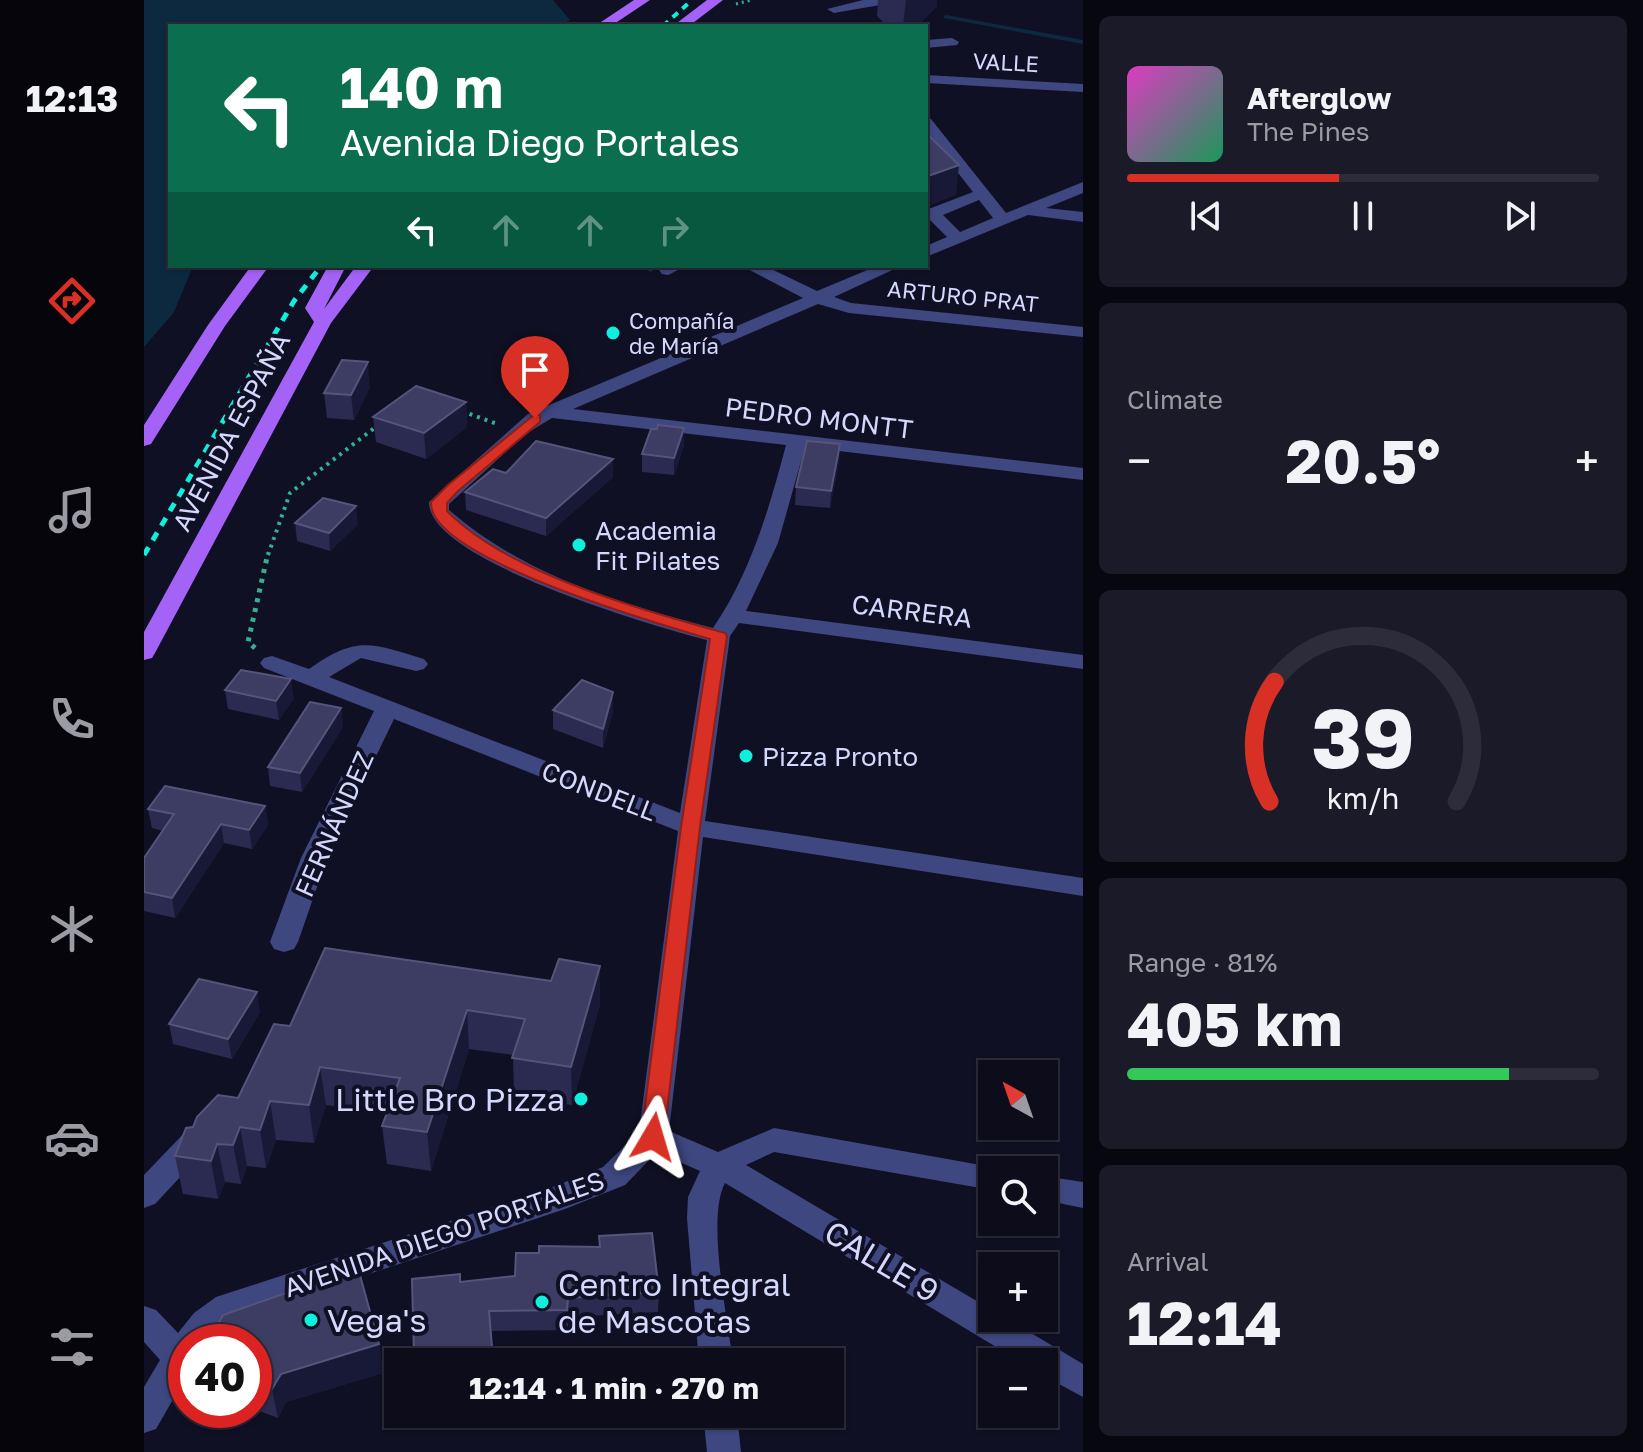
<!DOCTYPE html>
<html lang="en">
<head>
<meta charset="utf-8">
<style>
  body { margin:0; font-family:"Golos Text",sans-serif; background:#1a1a28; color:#f1f3f6; height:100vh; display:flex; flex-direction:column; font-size:30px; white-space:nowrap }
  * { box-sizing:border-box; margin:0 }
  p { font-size:26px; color:#9a9ba3 }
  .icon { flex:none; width:44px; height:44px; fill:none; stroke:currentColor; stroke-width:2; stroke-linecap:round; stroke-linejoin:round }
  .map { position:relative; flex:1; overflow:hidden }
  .drawer { display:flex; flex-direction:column; gap:16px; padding:16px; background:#07070f; width:560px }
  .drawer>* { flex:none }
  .top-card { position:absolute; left:24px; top:24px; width:760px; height:244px; border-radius:0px; box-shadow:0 2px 6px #0004,0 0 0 2px #2c2c3a; background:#0b6e4f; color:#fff; overflow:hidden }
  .needle { width:52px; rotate:320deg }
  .buttons { position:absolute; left:834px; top:1060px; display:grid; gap:16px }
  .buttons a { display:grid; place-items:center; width:80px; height:80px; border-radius:0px; background:#0c0c1b; box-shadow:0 2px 6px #0004,0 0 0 2px #2c2c3a; font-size:40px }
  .speed { position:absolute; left:24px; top:1324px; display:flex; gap:16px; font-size:40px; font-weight:700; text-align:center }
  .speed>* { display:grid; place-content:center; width:104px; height:104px; border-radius:50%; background:#0c0c1b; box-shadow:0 2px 6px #0004,0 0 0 2px #2c2c3a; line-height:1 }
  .speed .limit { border:12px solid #d22; background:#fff; color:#111 }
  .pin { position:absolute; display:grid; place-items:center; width:68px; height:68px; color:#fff; margin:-82px -34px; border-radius:50% 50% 50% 0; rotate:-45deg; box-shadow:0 0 8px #0007 }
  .pin .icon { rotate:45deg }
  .me { position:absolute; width:88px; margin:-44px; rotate:7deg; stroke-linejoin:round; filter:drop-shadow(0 0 6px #0008) }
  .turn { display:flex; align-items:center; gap:28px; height:168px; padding:0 40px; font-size:36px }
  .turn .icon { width:104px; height:104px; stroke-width:2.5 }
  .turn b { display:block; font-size:56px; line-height:68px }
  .lanes { display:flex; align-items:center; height:76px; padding:0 40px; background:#0003; justify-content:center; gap:40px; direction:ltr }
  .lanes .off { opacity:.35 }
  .big { font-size:60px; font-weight:700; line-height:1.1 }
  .drawer .widget { flex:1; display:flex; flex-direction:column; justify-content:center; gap:12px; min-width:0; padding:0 28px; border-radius:12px; background:#1a1a28 }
  .drawer .dial { align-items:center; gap:0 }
  .dial svg { height:208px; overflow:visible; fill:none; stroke:#2c2c3a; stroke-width:7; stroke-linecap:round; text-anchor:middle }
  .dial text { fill:#f1f3f6; stroke:none }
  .song { display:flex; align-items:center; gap:24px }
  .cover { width:96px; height:96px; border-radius:12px; background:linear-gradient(135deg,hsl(310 70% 55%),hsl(150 70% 35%)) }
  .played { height:8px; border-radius:4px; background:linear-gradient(90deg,#d93025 45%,#2c2c3a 45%) }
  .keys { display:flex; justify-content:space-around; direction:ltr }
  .heat { display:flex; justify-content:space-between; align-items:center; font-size:44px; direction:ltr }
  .charge { height:12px; border-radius:6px; background:linear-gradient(90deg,#34c759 81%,#2c2c3a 0) }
  .trip { position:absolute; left:240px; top:1348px; width:460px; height:80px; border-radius:0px; background:#0c0c1b; box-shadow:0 2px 6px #0004,0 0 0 2px #2c2c3a; font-weight:700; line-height:80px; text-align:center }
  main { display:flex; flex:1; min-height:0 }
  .tab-bar { display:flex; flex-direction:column; width:144px; justify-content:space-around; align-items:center; background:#05050b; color:#9a9ba3 }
  .tab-bar .icon { width:56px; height:56px }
  .tab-bar .on { color:#d93025 }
  .tab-bar b { font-size:36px; color:#f1f3f6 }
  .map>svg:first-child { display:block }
  .water { fill:#0d2940 }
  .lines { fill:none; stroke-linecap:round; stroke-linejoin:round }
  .stream { fill:#0d2940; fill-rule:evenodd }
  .path-far2 { stroke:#36af91; stroke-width:3; stroke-dasharray:2 4; stroke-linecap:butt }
  .path-far1 { stroke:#36af91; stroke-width:4; stroke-dasharray:3 5; stroke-linecap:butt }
  .path { stroke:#36af91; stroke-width:5; stroke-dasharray:4 6; stroke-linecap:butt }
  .minor { fill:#3e4780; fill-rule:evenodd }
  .major { fill:#a463f6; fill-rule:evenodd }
  .rail-far1 { stroke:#0eefdc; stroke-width:4; stroke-dasharray:7 6; stroke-linecap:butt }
  .rail { stroke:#0eefdc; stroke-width:5; stroke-dasharray:9 8; stroke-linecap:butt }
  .wall { fill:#2b2a51 }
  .shaded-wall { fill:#181837 }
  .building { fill:#3d3d63; stroke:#55557c; stroke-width:2 }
  .route { fill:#d93025; stroke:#8d1f18; stroke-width:2 }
  .poi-dot { fill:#0eefdc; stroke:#101024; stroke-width:3 }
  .labels { text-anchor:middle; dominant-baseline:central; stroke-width:8; stroke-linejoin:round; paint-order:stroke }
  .far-street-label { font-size:22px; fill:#d5d8fd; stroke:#101024 }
  .far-poi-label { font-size:22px; fill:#d5d8fd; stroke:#101024; text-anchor:start }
  .street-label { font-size:26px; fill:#d5d8fd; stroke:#101024 }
  .poi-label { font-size:26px; fill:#d5d8fd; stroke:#101024; text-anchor:start }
  .near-poi-label { font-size:32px; fill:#d5d8fd; stroke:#101024; text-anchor:start }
  .near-street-label { font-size:32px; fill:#d5d8fd; stroke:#101024 }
</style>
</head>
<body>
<main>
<nav class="tab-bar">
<b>12:13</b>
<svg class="icon on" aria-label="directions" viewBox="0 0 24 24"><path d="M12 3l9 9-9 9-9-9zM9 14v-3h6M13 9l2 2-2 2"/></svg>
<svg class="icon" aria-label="music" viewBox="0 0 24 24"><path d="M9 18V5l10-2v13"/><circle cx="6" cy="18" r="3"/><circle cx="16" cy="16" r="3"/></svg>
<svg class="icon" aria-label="phone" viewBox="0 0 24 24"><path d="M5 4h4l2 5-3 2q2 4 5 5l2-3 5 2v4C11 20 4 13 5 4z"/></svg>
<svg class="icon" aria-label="climate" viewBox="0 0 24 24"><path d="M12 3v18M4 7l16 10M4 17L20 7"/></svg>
<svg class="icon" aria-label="car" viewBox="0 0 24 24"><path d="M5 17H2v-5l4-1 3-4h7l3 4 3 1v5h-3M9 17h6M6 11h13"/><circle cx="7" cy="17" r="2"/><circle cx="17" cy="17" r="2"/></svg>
<svg class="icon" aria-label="filters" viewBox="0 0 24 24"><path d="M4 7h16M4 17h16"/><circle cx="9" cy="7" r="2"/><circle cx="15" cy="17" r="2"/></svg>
</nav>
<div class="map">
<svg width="939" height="1452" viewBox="0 0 939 1452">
  <rect width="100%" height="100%" fill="#101024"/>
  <path class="water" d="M0,0H409L426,20L415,26H26V266H49L30,312L0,347Z"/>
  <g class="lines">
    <path class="stream" d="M802,15L939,40V44L800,18V16Z"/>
    <path class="path-far2" d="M592,4L608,0"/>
    <g class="path-far1">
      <path d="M318,411L353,424"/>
      <path d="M124,555L146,493L233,426"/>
    </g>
    <path class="path" d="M111,648L104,642L124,553"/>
    <g class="minor">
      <path d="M719,0H749L742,4L690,13L683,9Z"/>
      <path d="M808,38L815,42L813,45L782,48V40Z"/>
      <path d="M782,75L939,84V92L782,83Z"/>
      <path d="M782,117L787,119L862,213L939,182V193L902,208L939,212V222L884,215L782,257V246L803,237L782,216V210L829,192L782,132ZM835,200L849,218L816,232L799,215Z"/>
      <path d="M518,266H542L524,275L518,274L515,270Z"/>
      <path d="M598,266H621L673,291L733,266H757L690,297L707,303L939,327V337L705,313L674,304L429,409L939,468V480L661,447L634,543L602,611L939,655V669L595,623L586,636L561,821L939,878V896L559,837L525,1131L574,1152L630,1128L859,1169L848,1170V1190L630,1152L602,1165L848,1310V1318H862L939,1364V1397L900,1376V1362H877L581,1183C562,1218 584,1320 589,1362H555L543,1218L544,1197L556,1171L513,1152L481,1185L421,1209L95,1317L66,1342H42V1377L12,1429L0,1433V1387L16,1360L0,1342V1306L12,1310L34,1333L50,1313L72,1297L401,1190L459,1167L495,1132L534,831L250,719L183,858L154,942L150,949L140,952L130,949L126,942L157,858L230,711L120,668L116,663L120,658L128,656L165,669C213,635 227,643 280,659L284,664L280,669L272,671L217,658L185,677L536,813L563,640C513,627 284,561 285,502L384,414L659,298ZM408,418L642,445C625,509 607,572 569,628C476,604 380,575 305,510V504L380,435Z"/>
      <path d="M55,1125L66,1129L70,1137L66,1145L11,1204L0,1208V1175L44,1129Z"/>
      <path d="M900,1176L939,1182V1208L900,1200Z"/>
      <path d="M559,1414H593L597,1452H563Z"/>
    </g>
    <g class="major">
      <path d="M490,0H506L467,26H451Z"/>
      <path d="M563,0H579L545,26H529Z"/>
      <path d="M107,266H125L81,326L7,444L0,446V425L64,325Z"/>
      <path d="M184,266H202L180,309L212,266H230L187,323L11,653L8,658L0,660V632L170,322L161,308Z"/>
    </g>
    <path class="rail-far1" d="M519,26L548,0"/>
    <path class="rail" d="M0,555L150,301L177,266"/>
  </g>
  <g class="wall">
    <path d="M734,0H793V6L773,26H743L733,16Z"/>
    <path d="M496,266H514L507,272Z"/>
    <path d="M226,387L210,420L183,418L180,393Z"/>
    <path d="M322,402L323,427L282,459L232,442L229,417Z"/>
    <path d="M540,428V445L530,475L498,472V454L513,429Z"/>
    <path d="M696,444L695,462L686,508L651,505L652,487Z"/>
    <path d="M362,473L469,477L402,536L322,510L321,492Z"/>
    <path d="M151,523L214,524L186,551L153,541Z"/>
    <path d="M81,690L150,698L135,720L84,709Z"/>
    <path d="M197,708L199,727L158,792L126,786L124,767Z"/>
    <path d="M409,710L469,711L459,748L409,729Z"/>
    <path d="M121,806L124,825L108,849L80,843L31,918L0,911V858L19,831L8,828L4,809Z"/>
    <path d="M456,966V1004L428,1105L370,1096L369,1055L325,1049L287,1171L243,1164L238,1126L243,1114L182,1105L170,1143L132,1140L122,1168L103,1166L97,1184L81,1182L74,1199L39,1194L31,1156L49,1127L94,1098L146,1026L407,981Z"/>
    <path d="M116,1012L88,1059L29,1044L25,1024Z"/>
    <path d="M455,1236L515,1292L514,1312L424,1317V1330L347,1331L349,1362H271L270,1355L317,1282L371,1276L395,1253L455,1247Z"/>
    <path d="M110,1342L235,1344L239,1373L142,1402L134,1418L110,1409Z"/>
  </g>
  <g class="shaded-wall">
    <path d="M762,0H793V6L773,26H759Z"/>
    <path d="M815,165L812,195L782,207V182L784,176Z"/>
    <path d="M507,266H514L507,272Z"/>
    <path d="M224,362L226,387L210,420L207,395Z"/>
    <path d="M322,402L323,427L282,459L280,433Z"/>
    <path d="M540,428V445L530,475V458Z"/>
    <path d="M696,444L695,462L686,508L687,491Z"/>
    <path d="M469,459V477L402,536V518Z"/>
    <path d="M212,506L214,524L186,551L185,533Z"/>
    <path d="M147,679L150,698L135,720L132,701Z"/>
    <path d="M469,692V711L459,748V729Z"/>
    <path d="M197,708L199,727L158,792L156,773Z"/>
    <path d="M121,806L124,825L108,849L105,830Z"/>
    <path d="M77,824L80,843L31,918L28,898Z"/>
    <path d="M456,966V1004L428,1105L427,1067Z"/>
    <path d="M113,992L116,1012L88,1059L84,1039Z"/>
    <path d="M323,1010L325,1049L287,1171L283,1132Z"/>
    <path d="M176,1067L182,1105L170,1143L165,1105Z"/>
    <path d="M126,1101L132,1140L122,1168L116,1130Z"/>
    <path d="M96,1127L103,1166L97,1184L89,1145Z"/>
    <path d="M73,1144L81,1182L74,1199L67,1161Z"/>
    <path d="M235,1344L239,1373L142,1402L134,1418L128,1389L137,1374Z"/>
  </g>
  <g class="building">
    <path d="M782,133L815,165L784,176L782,182Z"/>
    <path d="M198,360L224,362L207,395L180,393Z"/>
    <path d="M272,386L322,402L280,433L229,417Z"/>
    <path d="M514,425L540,428L530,458L498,454L507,429H513Z"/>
    <path d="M392,441L469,459L402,518L321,492L349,469L362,473Z"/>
    <path d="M663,441L696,444L687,491L652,487Z"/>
    <path d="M179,498L212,506L185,533L151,523Z"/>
    <path d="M97,670L147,679L132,701L81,690Z"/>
    <path d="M438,680L469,692L459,729L409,710Z"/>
    <path d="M166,702L197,708L156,773L124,767Z"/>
    <path d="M21,786L121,806L105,830L77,824L28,898L0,892V858L30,814L4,809Z"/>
    <path d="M181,948L407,981L415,959L456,966L427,1067L368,1058L381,1019L323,1010L283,1132L238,1126L256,1078L176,1067L165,1105L126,1101L116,1130L96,1127L89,1145L73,1144L67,1161L31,1156L42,1128L49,1127L53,1117L74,1095L94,1098L130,1024L146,1026Z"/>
    <path d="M55,979L113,992L84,1039L25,1024Z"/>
    <path d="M508,1233L515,1292L424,1298L423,1310L345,1311L348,1347L270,1355L268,1279L316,1274V1282L371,1276L372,1253H395V1246L456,1247L455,1236Z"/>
    <path d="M214,1268L235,1344L137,1374L128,1389L110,1383V1342H64L79,1315Z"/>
  </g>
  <path class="route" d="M391,414L396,415V422L314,491L303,503V511C365,574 496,609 581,633L583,636L556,827L520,1137L517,1143L509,1146L501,1143L497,1137L537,827L566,639C518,625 284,558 287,502L304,485Z"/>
  <g class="poi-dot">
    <circle cx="469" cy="333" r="8"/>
    <circle cx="435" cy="545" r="8"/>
    <circle cx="602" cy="756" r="8"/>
    <circle cx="437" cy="1099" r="8"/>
    <circle cx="398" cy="1302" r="8"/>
    <circle cx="167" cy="1320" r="8"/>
  </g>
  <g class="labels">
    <g class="far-street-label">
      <text transform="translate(862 62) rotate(3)">VALLE</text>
      <text transform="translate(819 296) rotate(6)">ARTURO PRAT</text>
    </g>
    <g class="far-poi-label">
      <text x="485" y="320">Compañía<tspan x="485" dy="25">de María</tspan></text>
    </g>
    <g class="street-label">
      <text transform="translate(675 418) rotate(7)">PEDRO MONTT</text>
      <text transform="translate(87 432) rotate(-62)">AVENIDA ESPAÑA</text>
      <text transform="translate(768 611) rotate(7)">CARRERA</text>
      <text transform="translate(455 791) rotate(21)">CONDELL</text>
      <text transform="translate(190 824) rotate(-66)">FERNÁNDEZ</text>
      <text transform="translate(300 1234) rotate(-19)">AVENIDA DIEGO PORTALES</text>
    </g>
    <g class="poi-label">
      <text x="451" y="530">Academia<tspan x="451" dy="30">Fit Pilates</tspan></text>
      <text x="618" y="756">Pizza Pronto</text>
    </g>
    <g class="near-poi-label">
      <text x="421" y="1099" text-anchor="end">Little Bro Pizza</text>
      <text x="414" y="1284">Centro Integral<tspan x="414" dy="37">de Mascotas</tspan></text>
      <text x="183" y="1320">Vega's</text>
    </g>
    <g class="near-street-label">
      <text transform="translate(738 1261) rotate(31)">CALLE 9</text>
    </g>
  </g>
</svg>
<div class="buttons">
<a><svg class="needle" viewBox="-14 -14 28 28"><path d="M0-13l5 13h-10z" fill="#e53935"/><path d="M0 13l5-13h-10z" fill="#9a9ba3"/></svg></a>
<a><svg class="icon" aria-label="search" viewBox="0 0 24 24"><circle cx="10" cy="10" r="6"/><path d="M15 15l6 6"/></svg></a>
<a>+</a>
<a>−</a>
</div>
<div class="speed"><div class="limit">40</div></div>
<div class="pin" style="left:391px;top:418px;background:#d93025"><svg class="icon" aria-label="arrive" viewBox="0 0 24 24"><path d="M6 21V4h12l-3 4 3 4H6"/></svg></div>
<svg class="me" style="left:509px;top:1137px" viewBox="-20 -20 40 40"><path d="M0-17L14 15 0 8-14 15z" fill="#d93025" stroke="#fff" stroke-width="4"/></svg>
<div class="trip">12:14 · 1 min · 270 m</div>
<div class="top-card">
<div class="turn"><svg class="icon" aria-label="left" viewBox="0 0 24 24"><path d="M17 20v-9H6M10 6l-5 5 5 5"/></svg><div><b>140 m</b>Avenida Diego Portales</div></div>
<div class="lanes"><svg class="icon" aria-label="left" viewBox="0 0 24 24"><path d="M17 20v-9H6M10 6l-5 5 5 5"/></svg><svg class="icon off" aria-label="ahead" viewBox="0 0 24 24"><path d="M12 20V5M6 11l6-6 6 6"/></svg><svg class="icon off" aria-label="ahead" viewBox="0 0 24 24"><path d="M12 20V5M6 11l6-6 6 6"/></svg><svg class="icon off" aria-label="right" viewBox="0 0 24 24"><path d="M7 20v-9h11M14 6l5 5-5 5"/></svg></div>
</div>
</div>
<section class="drawer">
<div class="widget">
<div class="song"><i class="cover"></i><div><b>Afterglow</b><p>The Pines</p></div></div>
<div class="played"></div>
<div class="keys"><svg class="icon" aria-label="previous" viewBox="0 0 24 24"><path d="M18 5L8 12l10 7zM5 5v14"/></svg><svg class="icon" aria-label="pause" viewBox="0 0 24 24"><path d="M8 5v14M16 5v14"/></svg><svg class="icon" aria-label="next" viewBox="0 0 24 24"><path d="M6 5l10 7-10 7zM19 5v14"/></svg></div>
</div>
<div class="widget"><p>Climate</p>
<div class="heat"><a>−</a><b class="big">20.5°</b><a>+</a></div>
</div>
<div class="widget dial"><svg viewBox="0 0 100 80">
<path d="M14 69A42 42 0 1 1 86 69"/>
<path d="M14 69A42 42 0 0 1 16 23" stroke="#d93025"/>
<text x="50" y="56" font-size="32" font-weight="700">39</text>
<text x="50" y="72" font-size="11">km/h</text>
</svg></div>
<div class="widget"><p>Range · 81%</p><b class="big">405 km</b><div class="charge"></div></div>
<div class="widget"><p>Arrival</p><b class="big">12:14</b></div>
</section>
</main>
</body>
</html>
